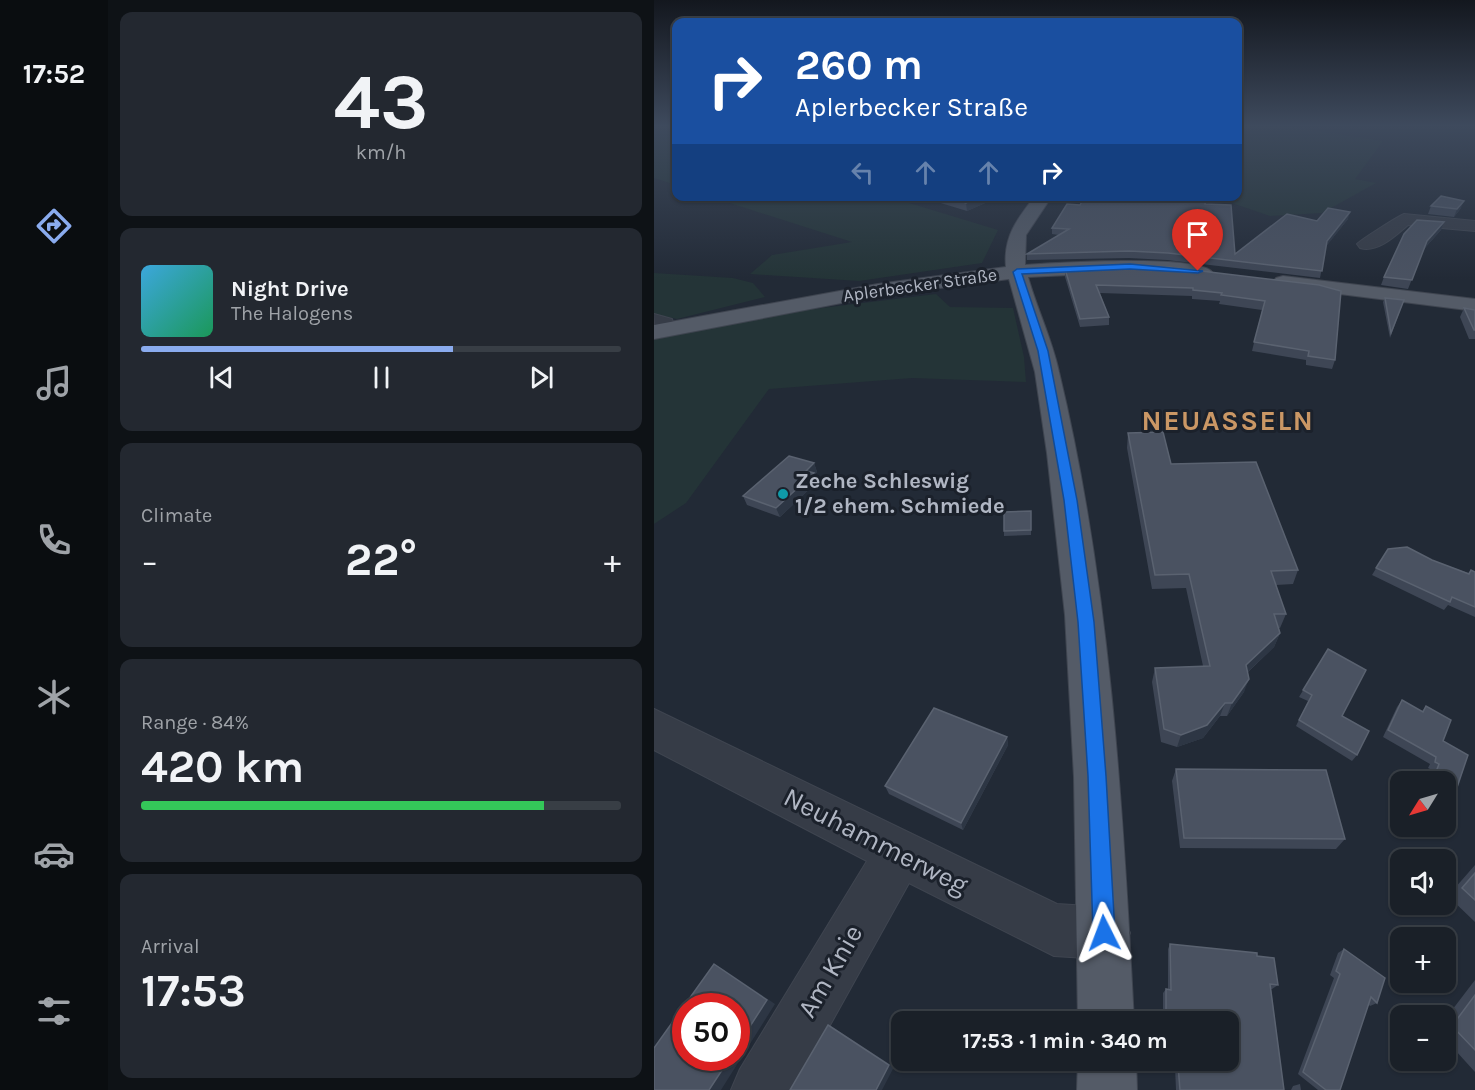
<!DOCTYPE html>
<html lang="en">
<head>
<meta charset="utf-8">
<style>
  body { margin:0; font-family:Karla,sans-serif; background:#232830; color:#f1f3f6; height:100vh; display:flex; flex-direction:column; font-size:22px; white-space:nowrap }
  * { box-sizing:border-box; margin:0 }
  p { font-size:20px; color:#9fa3a8 }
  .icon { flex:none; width:33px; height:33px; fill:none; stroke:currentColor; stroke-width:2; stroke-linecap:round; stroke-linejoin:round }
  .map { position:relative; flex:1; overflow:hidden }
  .details { display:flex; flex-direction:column; gap:12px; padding:12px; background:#0e1216; width:546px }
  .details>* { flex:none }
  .guide { position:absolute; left:18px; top:18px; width:570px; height:183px; border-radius:12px; box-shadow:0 2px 4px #0004,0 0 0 2px #383e45; background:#1a4fa0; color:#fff; overflow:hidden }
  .needle { width:39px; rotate:233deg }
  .buttons { position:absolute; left:736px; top:771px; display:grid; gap:12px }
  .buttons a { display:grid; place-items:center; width:66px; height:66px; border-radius:12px; background:#1a2028; box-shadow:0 2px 4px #0004,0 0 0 2px #383e45; font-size:30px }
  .speed { position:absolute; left:18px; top:993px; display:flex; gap:12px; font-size:30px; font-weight:700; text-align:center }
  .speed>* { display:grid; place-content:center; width:78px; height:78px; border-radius:50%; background:#1a2028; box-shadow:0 2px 4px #0004,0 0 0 2px #383e45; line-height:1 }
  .speed .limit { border:9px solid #d22; background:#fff; color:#111 }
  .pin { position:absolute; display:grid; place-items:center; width:51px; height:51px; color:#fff; margin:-62px -26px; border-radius:50% 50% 50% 0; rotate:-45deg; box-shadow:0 0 6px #0007 }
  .pin .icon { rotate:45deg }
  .me { position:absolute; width:66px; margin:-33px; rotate:357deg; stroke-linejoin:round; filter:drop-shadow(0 0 4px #0008) }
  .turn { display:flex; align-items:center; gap:21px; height:126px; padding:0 24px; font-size:27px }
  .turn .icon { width:78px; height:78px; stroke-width:2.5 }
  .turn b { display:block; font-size:42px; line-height:51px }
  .lanes { display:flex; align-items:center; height:57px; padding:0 24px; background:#0003; justify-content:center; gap:30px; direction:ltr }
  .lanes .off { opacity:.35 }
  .big { font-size:45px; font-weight:700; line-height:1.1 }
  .details .card { flex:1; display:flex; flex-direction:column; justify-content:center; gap:9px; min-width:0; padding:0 21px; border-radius:12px; background:#232830 }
  .details .dial { align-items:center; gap:0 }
  .dial b { font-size:78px; line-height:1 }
  .song { display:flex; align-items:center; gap:18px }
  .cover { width:72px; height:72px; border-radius:9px; background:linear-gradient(135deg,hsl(200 70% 55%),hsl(150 70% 35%)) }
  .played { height:6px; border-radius:3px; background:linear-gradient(90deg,#8aabee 65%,#383e45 65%) }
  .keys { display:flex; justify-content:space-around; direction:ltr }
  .heat { display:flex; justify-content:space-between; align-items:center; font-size:33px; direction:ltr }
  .charge { height:9px; border-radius:4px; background:linear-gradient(90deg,#34c759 84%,#383e45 0) }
  .trip { position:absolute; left:237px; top:1011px; width:348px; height:60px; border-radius:12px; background:#1a2028; box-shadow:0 2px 4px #0004,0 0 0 2px #383e45; font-weight:700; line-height:60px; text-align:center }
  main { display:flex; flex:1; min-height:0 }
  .tabs { display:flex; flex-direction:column; width:108px; justify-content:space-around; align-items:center; background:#0a0d10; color:#9fa3a8 }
  .tabs .icon { width:42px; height:42px }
  .tabs .current { color:#8aabee }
  .tabs b { font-size:27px; color:#f1f3f6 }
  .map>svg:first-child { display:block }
  .green { fill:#243437 }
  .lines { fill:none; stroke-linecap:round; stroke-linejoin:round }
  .minor-casing { stroke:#3f4550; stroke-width:2 }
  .major-casing { stroke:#3f4550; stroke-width:2 }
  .minor { fill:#363c47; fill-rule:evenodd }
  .major { fill:#545b67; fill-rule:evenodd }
  .wall { fill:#3e4655 }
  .shaded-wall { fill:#2d3644 }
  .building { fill:#4a5261; stroke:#5a6270; stroke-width:1.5 }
  .route { fill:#1a73e8; stroke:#114b97; stroke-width:1.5 }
  .culture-dot { fill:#0f9aa8; stroke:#1b212b; stroke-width:2 }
  .labels { text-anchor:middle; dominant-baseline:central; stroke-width:6; stroke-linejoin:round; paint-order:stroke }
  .far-street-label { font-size:18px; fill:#b0b6c3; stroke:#1b212b }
  .poi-label { font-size:22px; font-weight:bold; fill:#b0b6c3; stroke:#1b212b; text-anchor:start }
  .near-street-label { font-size:27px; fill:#b0b6c3; stroke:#1b212b }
  .district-label { font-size:28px; font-weight:bold; letter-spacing:1.5px; fill:#ca9765; stroke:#1b212b }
</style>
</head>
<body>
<main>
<nav class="tabs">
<b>17:52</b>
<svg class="icon current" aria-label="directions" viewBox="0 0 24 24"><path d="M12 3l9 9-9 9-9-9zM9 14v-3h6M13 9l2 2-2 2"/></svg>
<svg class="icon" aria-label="music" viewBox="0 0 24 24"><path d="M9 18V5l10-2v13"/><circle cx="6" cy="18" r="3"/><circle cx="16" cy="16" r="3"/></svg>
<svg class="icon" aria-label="phone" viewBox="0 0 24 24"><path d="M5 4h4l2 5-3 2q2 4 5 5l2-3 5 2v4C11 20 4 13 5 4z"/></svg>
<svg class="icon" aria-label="climate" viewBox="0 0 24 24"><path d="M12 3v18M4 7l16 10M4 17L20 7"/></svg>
<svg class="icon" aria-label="car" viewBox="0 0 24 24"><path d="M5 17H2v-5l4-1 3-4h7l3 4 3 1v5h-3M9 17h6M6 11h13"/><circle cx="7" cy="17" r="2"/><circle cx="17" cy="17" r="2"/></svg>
<svg class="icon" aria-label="filters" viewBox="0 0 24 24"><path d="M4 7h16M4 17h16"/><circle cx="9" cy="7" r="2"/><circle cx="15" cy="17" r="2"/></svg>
</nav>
<section class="details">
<div class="card dial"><b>43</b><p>km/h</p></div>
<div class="card">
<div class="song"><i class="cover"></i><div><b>Night Drive</b><p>The Halogens</p></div></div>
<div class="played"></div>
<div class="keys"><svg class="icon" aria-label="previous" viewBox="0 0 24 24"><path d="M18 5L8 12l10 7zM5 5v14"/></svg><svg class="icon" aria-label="pause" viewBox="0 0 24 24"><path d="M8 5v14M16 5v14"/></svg><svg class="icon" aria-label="next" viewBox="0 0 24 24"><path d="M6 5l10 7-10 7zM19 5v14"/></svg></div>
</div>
<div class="card"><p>Climate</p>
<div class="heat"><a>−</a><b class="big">22°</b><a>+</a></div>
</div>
<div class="card"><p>Range · 84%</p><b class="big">420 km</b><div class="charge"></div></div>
<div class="card"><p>Arrival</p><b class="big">17:53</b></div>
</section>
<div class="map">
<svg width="821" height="1090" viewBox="0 0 821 1090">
  <rect width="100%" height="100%" fill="#222a36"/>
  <g class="green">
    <path d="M0,126H22V185L0,178Z"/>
    <path d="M584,126H630L729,141L701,179L722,183L668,213L616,216L575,202L572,197L584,196Z"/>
    <path d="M57,197H266L252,202L344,230L328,263L205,281L96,274L118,255L198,242Z"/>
    <path d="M0,273L79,278L99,283L111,297L23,319L0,314Z"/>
    <path d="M282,294L296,307L359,308L370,357L372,382L258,378L115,389L32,503L0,524V337L135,312Z"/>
  </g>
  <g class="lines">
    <defs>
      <g id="minor">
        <path d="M750,214L821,221V231L754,225C741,236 724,253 706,248L703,244C705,241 746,215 750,214Z"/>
        <path d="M0,314L18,319L21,330L18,335H2Z"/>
        <path d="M0,709L403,904L450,907L468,915L476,933L468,951L450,959L400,956L255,883L140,1090H77L86,1069L213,861L0,750Z"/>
      </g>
      <g id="major">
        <path d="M381,196H398L372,235L371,265C398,263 545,254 558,272L548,278L455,273L374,277C383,309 398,339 405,372C456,584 469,805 480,1022H424L420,777L411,615L393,453L381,372L355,279L224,296L0,339V325L224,284L352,267C349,237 363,219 381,196Z"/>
        <path d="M629,276L821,299V311L622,286L619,282L622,278Z"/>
        <path d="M424,1060H482L483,1090H423Z"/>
      </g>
    </defs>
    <use href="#minor" class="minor-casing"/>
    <use href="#major" class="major-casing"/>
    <use href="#minor" class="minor"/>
    <use href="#major" class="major"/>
  </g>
  <g class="wall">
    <path d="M279,196H347L313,211L280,201Z"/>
    <path d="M542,198L551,204L581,254L663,221L694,219L672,246L666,278L513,260L475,258L373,260V254L405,235L398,234V228L426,205Z"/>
    <path d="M777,206L807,208L800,217L774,214Z"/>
    <path d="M790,222L787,230L770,249L754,289L727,285L730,277Z"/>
    <path d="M411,269L665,285L681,360L678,369L652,365V360L598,351L608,310L565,304L566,301L538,299V296L446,293L455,317V325L426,327L411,277Z"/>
    <path d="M731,298L750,300L736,338L729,302Z"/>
    <path d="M810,308L821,310V339H815L806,317Z"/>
    <path d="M474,433L517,464L644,570L639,584L622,585L632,614L626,628H625L626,633L620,647L594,672L590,692L573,716H566L549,738L523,747L507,742L498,682L501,668L549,666L532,588L498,589L473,448Z"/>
    <path d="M160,463L163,472L160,475L163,482L126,517L93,505L89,496Z"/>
    <path d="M377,511V535L350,536V531Z"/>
    <path d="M734,549L778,560L814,573L817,570L821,572V617L794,605L790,610L718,575Z"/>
    <path d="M674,649L688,716L703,755L698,761L642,726L654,701L645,697Z"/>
    <path d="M748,700L768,711L772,706L789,741L796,808L792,811V782H774L778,770L774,768L776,764L729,737L743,707Z"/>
    <path d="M353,737L354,745L309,830L235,794L231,786Z"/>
    <path d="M522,769L691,839L682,849L526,848L518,781Z"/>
    <path d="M821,865V922L794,896Z"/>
    <path d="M516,944L603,956L624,985L618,989H617L630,1090H522L521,1067L516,1066L515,1060H574V1022H514V1014H509V993L512,989L514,990V949Z"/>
    <path d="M690,949L723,1003L716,1006L714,1004L686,1090H664L644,1074L680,978L676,975L684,953Z"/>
    <path d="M821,980V1072L792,1040V1018Z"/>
    <path d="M646,1084L647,1090H637L639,1086Z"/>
  </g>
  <g class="shaded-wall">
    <path d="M328,196H347L313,211L312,203Z"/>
    <path d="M810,201L807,208L800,217L803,209Z"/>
    <path d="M696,212L694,219L671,248L673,241Z"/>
    <path d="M790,222L787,230L770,249L773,241Z"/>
    <path d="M160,463L163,472L160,475L163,482L126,517L122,508L152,471Z"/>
    <path d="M626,633L620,647L587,678L592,665Z"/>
    <path d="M595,679L590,692L573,716L578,703Z"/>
    <path d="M571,703L566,716L549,738L523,747L527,735Z"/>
    <path d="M353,737L354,745L309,830L307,823Z"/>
    <path d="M60,964L69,969L121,1004L67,1090H55L76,1058H82V1048Z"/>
    <path d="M174,1025L180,1028L240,1067L228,1090H222Z"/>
  </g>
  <g class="building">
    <path d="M288,196H328L312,203Z"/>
    <path d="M431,196H542V198L552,199L551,204L577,205L581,254L633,214L663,221L674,208L696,212L673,241L668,271L514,253L475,251L373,254L415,229L398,228L413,204L426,205Z"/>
    <path d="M787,196L810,201L803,209L777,206Z"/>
    <path d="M763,220L790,222L773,241L758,280L730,277L750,234Z"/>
    <path d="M514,267L665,285L687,291L681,360L654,356L655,351L600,342L611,301L567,295L568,293L539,290V288L442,285L455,317L426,319L411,269Z"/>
    <path d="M731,298L750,300L737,333Z"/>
    <path d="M810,308L821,310V330H820Z"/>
    <path d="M509,432L517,464L602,462L644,570L617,571L632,614H620L626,633L592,665L595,679L578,703H571L553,725L527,735L510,729L501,668L556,666L535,574L501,575L474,433Z"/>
    <path d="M135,456L160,463L152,471L160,473L122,508L89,496Z"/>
    <path d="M377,511V530L350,531V512Z"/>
    <path d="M753,547L778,560L815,574L817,570L821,572V607L798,597L796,602L722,568L734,549Z"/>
    <path d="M674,649L712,670L688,716L715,731L703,755L645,720L658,695L649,690Z"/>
    <path d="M748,700L769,712L772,706L797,720L789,741L814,755L796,808L792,806V782H778L785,764L781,762L782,757L734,730Z"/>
    <path d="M280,708L353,737L307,823L231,786Z"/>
    <path d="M522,769L672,770L691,839L530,838Z"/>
    <path d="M821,873V900L808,888Z"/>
    <path d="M516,944L603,953V956L620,958L624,985L616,984L630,1090H526L524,1065L519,1064L518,1060H574V1022H517V1011H512V989L517,990Z"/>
    <path d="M690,949L731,978L723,1003L717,997L686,1090H672L649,1072L686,974L682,971Z"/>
    <path d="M60,964L113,1000L82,1048V1006H32V1058H76L55,1090H0V1048Z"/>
    <path d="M821,995V1050L798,1026Z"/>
    <path d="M174,1025L235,1065L222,1090H136Z"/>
  </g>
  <linearGradient id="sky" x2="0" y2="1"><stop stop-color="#13171e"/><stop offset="0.45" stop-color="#3e4a5d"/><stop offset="1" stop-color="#3e4a5d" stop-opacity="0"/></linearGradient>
  <rect width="821" height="279" fill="url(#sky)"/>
  <path class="route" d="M476,264L549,271L544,273L476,269L368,274L394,351L423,500L440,622L452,776L461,933L458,941L450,944L442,941L439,933L434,776L424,622L410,500L384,351L359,272L363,269Z"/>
  <circle class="culture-dot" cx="129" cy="494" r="6"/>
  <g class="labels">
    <g class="far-street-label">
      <text transform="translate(266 285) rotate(-8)">Aplerbecker Straße</text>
    </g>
    <g class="poi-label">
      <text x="141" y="481">Zeche Schleswig<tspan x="141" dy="25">1/2 ehem. Schmiede</tspan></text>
    </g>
    <g class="near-street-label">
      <text transform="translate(222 841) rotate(27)">Neuhammerweg</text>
      <text transform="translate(176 971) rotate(-60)">Am Knie</text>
    </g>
    <g class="district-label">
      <text x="574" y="420">NEUASSELN</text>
    </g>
  </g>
</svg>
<div class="buttons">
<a><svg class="needle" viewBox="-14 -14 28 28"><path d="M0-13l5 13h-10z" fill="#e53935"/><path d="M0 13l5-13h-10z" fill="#9fa3a8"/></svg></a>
<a><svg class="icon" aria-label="sound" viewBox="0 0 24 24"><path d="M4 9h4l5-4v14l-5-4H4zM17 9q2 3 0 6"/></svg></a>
<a>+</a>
<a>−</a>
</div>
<div class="speed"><div class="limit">50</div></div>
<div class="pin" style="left:544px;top:271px;background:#d93025"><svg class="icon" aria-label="arrive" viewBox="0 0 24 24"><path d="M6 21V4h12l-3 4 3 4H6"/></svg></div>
<svg class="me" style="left:450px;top:933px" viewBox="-20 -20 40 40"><path d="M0-17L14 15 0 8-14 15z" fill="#1a73e8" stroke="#fff" stroke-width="4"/></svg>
<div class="trip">17:53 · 1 min · 340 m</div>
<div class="guide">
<div class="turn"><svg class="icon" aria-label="right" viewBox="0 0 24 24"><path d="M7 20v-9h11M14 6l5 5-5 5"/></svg><div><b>260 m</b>Aplerbecker Straße</div></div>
<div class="lanes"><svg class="icon off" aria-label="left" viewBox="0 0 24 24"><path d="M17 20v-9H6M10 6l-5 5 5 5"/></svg><svg class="icon off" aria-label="ahead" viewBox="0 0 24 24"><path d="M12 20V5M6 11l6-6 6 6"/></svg><svg class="icon off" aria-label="ahead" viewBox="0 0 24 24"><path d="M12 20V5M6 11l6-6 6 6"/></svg><svg class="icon" aria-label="right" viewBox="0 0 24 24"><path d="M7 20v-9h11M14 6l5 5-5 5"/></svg></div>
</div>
</div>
</main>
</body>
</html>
